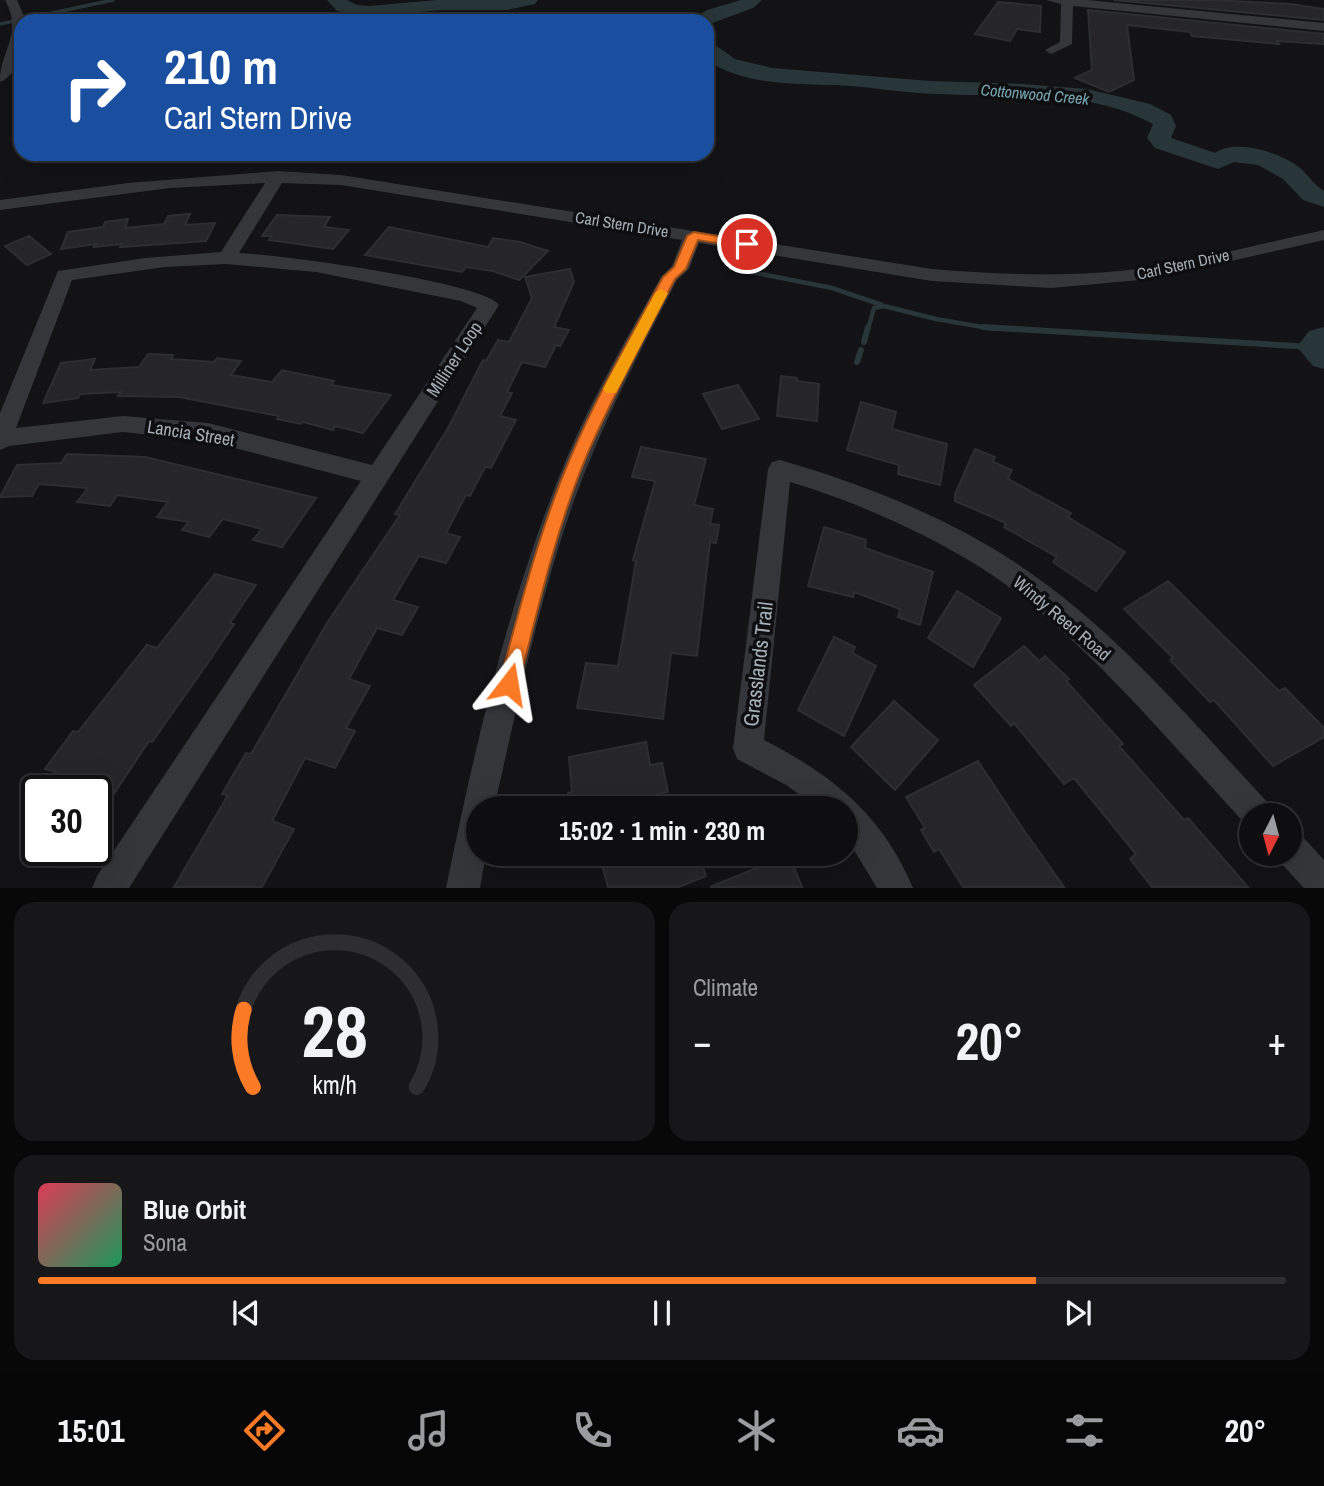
<!DOCTYPE html>
<html lang="en">
<head>
<meta charset="utf-8">
<style>
  body { margin:0; font-family:"Archivo Narrow",sans-serif; background:#171719; color:#f1f3f6; height:100vh; display:flex; flex-direction:column; font-size:26px; white-space:nowrap }
  * { box-sizing:border-box; margin:0 }
  p { font-size:23px; color:#9b9c9f }
  .icon { flex:none; width:38px; height:38px; fill:none; stroke:currentColor; stroke-width:2; stroke-linecap:round; stroke-linejoin:round }
  .map { position:relative; height:888px; overflow:hidden }
  .sheet { display:flex; flex-direction:column; gap:14px; padding:14px; background:#080809; flex:1 }
  .sheet>* { flex:none }
  .guide { position:absolute; left:14px; top:14px; width:700px; height:147px; border-radius:21px; box-shadow:0 7px 28px #0002,0 0 0 2px #2e2e30; background:#1a4fa0; color:#fff; overflow:hidden }
  .needle { width:46px; rotate:186deg }
  .controls { position:absolute; left:1239px; top:803px; display:grid; gap:14px }
  .controls a { display:grid; place-items:center; width:63px; height:63px; border-radius:50%; background:#0e0e10; box-shadow:0 7px 28px #0002,0 0 0 2px #2e2e30; font-size:35px }
  .speed { position:absolute; left:21px; top:775px; display:flex; gap:14px; font-size:35px; font-weight:700; text-align:center }
  .speed>* { display:grid; place-content:center; width:91px; height:91px; border-radius:50%; background:#0e0e10; box-shadow:0 7px 28px #0002,0 0 0 2px #2e2e30; line-height:1 }
  .speed .limit { border:4px solid #111; border-radius:10px; background:#fff; color:#111 }
  .pin { position:absolute; display:grid; place-items:center; width:60px; height:60px; color:#fff; margin:-30px; border:4px solid #fff; border-radius:50%; box-shadow:0 2px 7px #0007 }
  .me { position:absolute; width:77px; margin:-38px; rotate:14deg; stroke-linejoin:round; filter:drop-shadow(0 0 5px #0008) }
  .turn { display:flex; align-items:center; gap:24px; height:147px; padding:0 35px; font-size:32px }
  .turn .icon { width:91px; height:91px; stroke-width:2.5 }
  .turn b { display:block; font-size:49px; line-height:60px }
  .big { font-size:52px; font-weight:800; line-height:1.1 }
  .sheet .card { flex:1; display:flex; flex-direction:column; justify-content:center; gap:10px; min-width:0; padding:0 24px; border-radius:21px; background:#171719 }
  .sheet .dial { align-items:center; gap:0 }
  .dial svg { height:182px; overflow:visible; fill:none; stroke:#2e2e30; stroke-width:7; stroke-linecap:round; text-anchor:middle }
  .dial text { fill:#f1f3f6; stroke:none }
  .song { display:flex; align-items:center; gap:21px }
  .cover { width:84px; height:84px; border-radius:10px; background:linear-gradient(135deg,hsl(350 70% 55%),hsl(150 70% 35%)) }
  .played { height:7px; border-radius:4px; background:linear-gradient(90deg,#fa7a25 80%,#2e2e30 80%) }
  .keys { display:flex; justify-content:space-around; direction:ltr }
  .heat { display:flex; justify-content:space-between; align-items:center; font-size:38px; direction:ltr }
  .sheet .tiles { flex:1; display:grid; gap:14px; grid-template-columns:1fr 1fr }
  .card:last-child { grid-column:span 2 }
  .trip { position:absolute; left:466px; top:796px; width:392px; height:70px; border-radius:35px; background:#0e0e10; box-shadow:0 7px 28px #0002,0 0 0 2px #2e2e30; font-weight:800; line-height:70px; text-align:center }
  .menu { display:flex; height:112px; justify-content:space-around; align-items:center; background:#060606; color:#9b9c9f }
  .menu .icon { width:49px; height:49px }
  .menu .current { color:#fa7a25 }
  .menu b { font-size:32px; color:#f1f3f6 }
  .map>svg:first-child { display:block }
  .lines { fill:none; stroke-linecap:round; stroke-linejoin:round }
  .stream-far2 { stroke:#283639; stroke-width:3.5 }
  .stream-far1 { stroke:#283639; stroke-width:4.5 }
  .stream { stroke:#283639; stroke-width:6 }
  .river { fill:#283639; fill-rule:evenodd }
  .building { fill:#262629; stroke:#2d2e31; stroke-width:2 }
  .minor { fill:#34363a; fill-rule:evenodd }
  .route { fill:#fa7a25; stroke:#a24f18; stroke-width:2 }
  .slow { fill:#f59e0b }
  .labels { text-anchor:middle; dominant-baseline:central; stroke-width:7; stroke-linejoin:round; paint-order:stroke }
  .far-water-label { font-size:16px; font-style:italic; fill:#78a7b3; stroke:#0e0e10 }
  .far-street-label { font-size:16px; fill:#a4aeb6; stroke:#0e0e10 }
  .street-label { font-size:18px; fill:#a4aeb6; stroke:#0e0e10 }
  .near-street-label { font-size:21px; fill:#a4aeb6; stroke:#0e0e10 }
</style>
</head>
<body>
<div class="map">
<svg width="1324" height="888" viewBox="0 0 1324 888">
  <rect width="100%" height="100%" fill="#131315"/>
  <g class="lines">
    <path class="stream-far2" d="M0,24L113,0"/>
    <g class="stream-far1">
      <path d="M731,268L832,288L882,305"/>
      <path d="M868,329L874,308L884,306L936,319L994,329"/>
    </g>
    <g class="stream">
      <path d="M983,327L1313,347"/>
      <path d="M864,342L868,327"/>
      <path d="M857,362L861,350"/>
    </g>
    <g class="river">
      <path d="M327,0H347L357,5L369,6L437,0H538L535,4L507,10H441L369,17L337,11Z"/>
      <path d="M741,0H762L753,8L707,25V21H691L707,10Z"/>
      <path d="M707,42L714,44L735,59L772,68L930,81L1023,84L1087,89L1150,104L1171,115L1176,126L1171,138L1215,153C1236,138 1281,153 1300,168C1308,175 1314,185 1324,191V207L1303,200L1283,179L1258,165L1234,162L1218,169L1155,148L1147,138L1153,124C1089,88 1009,98 938,94C904,93 871,87 837,85C795,84 742,85 707,60Z"/>
      <path d="M1324,327V369L1313,366L1297,347L1309,331Z"/>
    </g>
  </g>
  <g class="building">
    <path d="M1114,0H1213L1290,4L1324,9V20Z"/>
    <path d="M998,2L1041,6L1040,32L1017,29L1010,41L975,34Z"/>
    <path d="M1088,10L1324,34V44L1277,41L1279,44L1192,36L1190,32L1127,25L1134,80L1109,92L1075,78L1092,70Z"/>
    <path d="M190,214L185,225L215,223L206,241L120,247L122,244L94,247L96,244L61,249L68,232L103,227L105,222L128,219L125,228L164,224L168,216Z"/>
    <path d="M277,215L330,217L324,227L349,230L333,249L269,240L272,236H262Z"/>
    <path d="M389,227L488,247L493,238L520,242L548,251L519,280L493,271L466,267L462,272L365,255Z"/>
    <path d="M29,236L51,254L27,265L5,246Z"/>
    <path d="M570,269L574,282L554,327L569,330L560,346L556,345L545,367L522,362L507,392L512,393L500,416L516,420L491,468L485,467L470,496L466,495L446,533L460,537L446,563L419,556L393,600L418,607L402,635L377,628L349,679L370,686L346,728L355,731L335,768L305,758L272,821L294,829L262,887H174L228,795L222,794L246,753L251,754L327,623L400,515L395,514L448,428L483,360L486,361L498,340L509,342L532,298L525,277Z"/>
    <path d="M148,354L173,355L171,359L214,362L217,358L241,361L231,375L272,382L282,370L334,381L331,385L391,395L363,433L335,426L333,430L303,422L301,424L277,419L279,416L179,397L118,396L121,392L80,394L78,398L43,403L61,363L95,359L90,370L139,367Z"/>
    <path d="M781,376L797,378V381L819,384L817,421L777,416Z"/>
    <path d="M738,385L759,419L722,429L703,394Z"/>
    <path d="M861,402L896,412L892,429L947,444L940,485L898,474L899,465L847,450Z"/>
    <path d="M641,447L706,459L694,505L713,509L710,524L719,525L716,543L710,542L697,656L671,653L663,719L577,708L586,663L618,666L636,561L633,560L655,481L632,477Z"/>
    <path d="M975,449L995,457L993,462L1012,470L1008,479L1071,513L1068,517L1125,552L1096,591L1053,562L1057,557L1004,527L1006,523L955,501V494Z"/>
    <path d="M67,454L145,457L316,498L282,547L253,540L262,529L223,519L209,537L182,530L189,522L157,517L168,502L117,495L110,506L77,502L88,488L39,484L32,496L0,497L17,465L61,463Z"/>
    <path d="M824,527L866,540L865,548L933,572L920,625L898,617L900,609L854,592L853,597L808,586Z"/>
    <path d="M215,574L256,585L230,623L234,624L207,664L152,742L149,741L96,821V791H41L56,772L45,769L73,731L78,732L147,645L157,648Z"/>
    <path d="M1168,581L1279,691L1285,688L1324,728V737L1273,766L1214,700L1210,702L1170,660L1173,658L1124,609Z"/>
    <path d="M957,591L1001,618L973,667L928,638Z"/>
    <path d="M834,637L855,647L852,653L876,666L844,736L798,710Z"/>
    <path d="M1024,646L1039,661L1045,656L1069,679L1066,681L1123,744L1119,746L1184,820L1188,818L1248,887H1152L1130,859L1136,854L1074,778L1064,784L1014,723L1011,726L974,685Z"/>
    <path d="M894,701L938,740L895,790L851,747Z"/>
    <path d="M646,742L650,765L662,763L668,792L586,808H569L568,793L572,792L569,757Z"/>
    <path d="M978,761L1023,829L1064,887H963L939,849L934,852L921,830L925,828L906,797Z"/>
    <path d="M599,854H698L706,876L679,887H608Z"/>
    <path d="M789,855L802,887H710Z"/>
  </g>
  <g class="lines">
    <g class="minor">
      <path d="M5,0H17L26,21H21C21,40 22,74 0,82C0,49 24,35 5,0Z"/>
      <path d="M1046,0H1087L1324,23V31L1073,6L1072,44L1051,54L1045,50L1060,42L1061,4Z"/>
      <path d="M278,171L341,175L932,269C1005,275 1078,278 1151,267C1209,258 1267,242 1324,230V240L1151,279L1051,288L932,281L699,243L689,269L677,280C640,351 603,422 575,498C539,598 518,704 494,808H478V854H486L480,888H446C476,742 510,593 568,455C594,394 628,336 661,277L672,266L682,240L341,185L282,183L239,253C275,254 484,282 499,305L129,888H92L97,876L361,481L208,441L123,432L9,446L0,450V413L58,271L145,258L221,252L265,183L170,188L0,210V200L128,183ZM226,264L316,272L461,301L477,308L372,465L208,423L123,416L16,428L72,280L165,267Z"/>
      <path d="M780,460C870,486 963,523 1039,579C1124,640 1199,729 1270,805L1275,816H1251V829L1248,827C1175,748 1106,664 1022,597C962,548 864,504 790,482L764,740C832,775 882,814 913,888H877L854,850L845,839V808H818L786,785L737,759L733,748L768,469L772,462Z"/>
      <path d="M1290,832L1302,836L1324,860V888H1304L1278,860L1276,854H1290Z"/>
    </g>
  </g>
  <path class="route" d="M694,232L747,241L754,244L747,248L698,240L686,269L675,279C645,337 613,395 587,455C556,529 538,608 519,684L516,691L509,694L502,691L499,684C520,608 539,530 571,456C597,395 631,336 663,277L674,267L687,236Z"/>
  <path class="slow" d="M661,289L668,293L618,389L616,393H606L603,389L655,293Z"/>
  <g class="labels">
    <g class="far-water-label">
      <text transform="translate(1035 94) rotate(5)">Cottonwood Creek</text>
    </g>
    <g class="far-street-label">
      <text transform="translate(622 224) rotate(9)">Carl Stern Drive</text>
      <text transform="translate(1183 264) rotate(-12)">Carl Stern Drive</text>
    </g>
    <g class="street-label">
      <text transform="translate(454 359) rotate(-57)">Milliner Loop</text>
      <text transform="translate(191 433) rotate(9)">Lancia Street</text>
      <text transform="translate(1062 618) rotate(40)">Windy Reed Road</text>
    </g>
    <g class="near-street-label">
      <text transform="translate(758 664) rotate(-83)">Grasslands Trail</text>
    </g>
  </g>
</svg>
<div class="controls">
<a><svg class="needle" viewBox="-14 -14 28 28"><path d="M0-13l5 13h-10z" fill="#e53935"/><path d="M0 13l5-13h-10z" fill="#9b9c9f"/></svg></a>
</div>
<div class="speed"><div class="limit">30</div></div>
<div class="pin" style="left:747px;top:244px;background:#d93025"><svg class="icon" aria-label="arrive" viewBox="0 0 24 24"><path d="M6 21V4h12l-3 4 3 4H6"/></svg></div>
<svg class="me" style="left:509px;top:684px" viewBox="-20 -20 40 40"><path d="M0-17L14 15 0 8-14 15z" fill="#fa7a25" stroke="#fff" stroke-width="4"/></svg>
<div class="trip">15:02 · 1 min · 230 m</div>
<div class="guide">
<div class="turn"><svg class="icon" aria-label="right" viewBox="0 0 24 24"><path d="M7 20v-9h11M14 6l5 5-5 5"/></svg><div><b>210 m</b>Carl Stern Drive</div></div>
</div>
</div>
<section class="sheet">
<div class="tiles">
<div class="card dial"><svg viewBox="0 0 100 80">
<path d="M14 69A42 42 0 1 1 86 69"/>
<path d="M14 69A42 42 0 0 1 10 35" stroke="#fa7a25"/>
<text x="50" y="56" font-size="32" font-weight="700">28</text>
<text x="50" y="72" font-size="11">km/h</text>
</svg></div>
<div class="card"><p>Climate</p>
<div class="heat"><a>−</a><b class="big">20°</b><a>+</a></div>
</div>
<div class="card">
<div class="song"><i class="cover"></i><div><b>Blue Orbit</b><p>Sona</p></div></div>
<div class="played"></div>
<div class="keys"><svg class="icon" aria-label="previous" viewBox="0 0 24 24"><path d="M18 5L8 12l10 7zM5 5v14"/></svg><svg class="icon" aria-label="pause" viewBox="0 0 24 24"><path d="M8 5v14M16 5v14"/></svg><svg class="icon" aria-label="next" viewBox="0 0 24 24"><path d="M6 5l10 7-10 7zM19 5v14"/></svg></div>
</div>
</div>
</section>
<nav class="menu">
<b>15:01</b>
<svg class="icon current" aria-label="directions" viewBox="0 0 24 24"><path d="M12 3l9 9-9 9-9-9zM9 14v-3h6M13 9l2 2-2 2"/></svg>
<svg class="icon" aria-label="music" viewBox="0 0 24 24"><path d="M9 18V5l10-2v13"/><circle cx="6" cy="18" r="3"/><circle cx="16" cy="16" r="3"/></svg>
<svg class="icon" aria-label="phone" viewBox="0 0 24 24"><path d="M5 4h4l2 5-3 2q2 4 5 5l2-3 5 2v4C11 20 4 13 5 4z"/></svg>
<svg class="icon" aria-label="climate" viewBox="0 0 24 24"><path d="M12 3v18M4 7l16 10M4 17L20 7"/></svg>
<svg class="icon" aria-label="car" viewBox="0 0 24 24"><path d="M5 17H2v-5l4-1 3-4h7l3 4 3 1v5h-3M9 17h6M6 11h13"/><circle cx="7" cy="17" r="2"/><circle cx="17" cy="17" r="2"/></svg>
<svg class="icon" aria-label="filters" viewBox="0 0 24 24"><path d="M4 7h16M4 17h16"/><circle cx="9" cy="7" r="2"/><circle cx="15" cy="17" r="2"/></svg>
<b>20°</b>
</nav>
</body>
</html>
